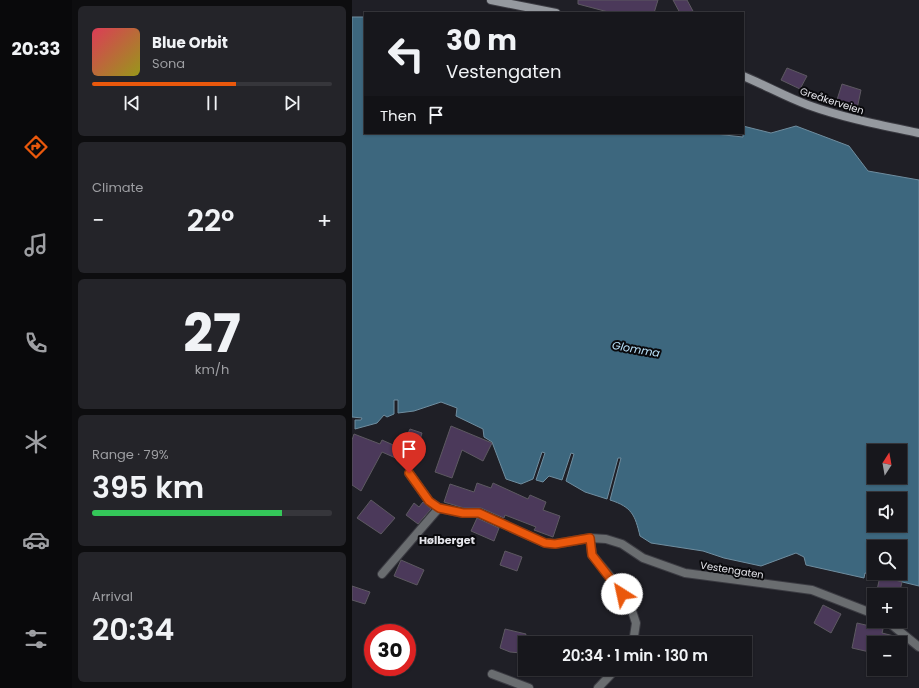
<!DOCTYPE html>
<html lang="en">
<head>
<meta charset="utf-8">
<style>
  body { margin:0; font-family:Poppins,sans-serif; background:#242429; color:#f1f3f6; height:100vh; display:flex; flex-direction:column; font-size:15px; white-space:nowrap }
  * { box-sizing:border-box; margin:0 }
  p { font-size:13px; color:#9e9fa3 }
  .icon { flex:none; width:22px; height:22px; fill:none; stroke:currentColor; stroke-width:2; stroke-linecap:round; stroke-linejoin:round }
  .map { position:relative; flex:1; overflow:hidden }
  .details { display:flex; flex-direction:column; gap:6px; padding:6px; background:#0d0d0f; width:280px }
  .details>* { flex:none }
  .hud { position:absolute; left:12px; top:12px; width:380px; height:122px; border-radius:0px; box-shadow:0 1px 3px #0004,0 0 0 1px #36363b; background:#17171c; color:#f1f3f6; overflow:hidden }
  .needle { width:26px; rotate:11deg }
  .controls { position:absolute; left:515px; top:444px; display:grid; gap:8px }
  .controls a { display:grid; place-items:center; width:40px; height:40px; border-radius:0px; background:#17171c; box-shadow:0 1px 3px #0004,0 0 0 1px #36363b; font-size:20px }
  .speed { position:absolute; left:12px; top:624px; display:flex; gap:8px; font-size:20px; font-weight:700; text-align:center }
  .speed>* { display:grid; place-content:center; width:52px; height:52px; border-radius:50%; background:#17171c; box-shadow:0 1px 3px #0004,0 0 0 1px #36363b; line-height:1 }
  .speed .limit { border:6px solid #d22; background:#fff; color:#111 }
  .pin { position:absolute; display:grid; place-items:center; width:34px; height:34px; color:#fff; margin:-41px -17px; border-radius:50% 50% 50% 0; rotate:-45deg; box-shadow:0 0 4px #0007 }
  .pin .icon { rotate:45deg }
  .me { position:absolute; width:44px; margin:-22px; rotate:325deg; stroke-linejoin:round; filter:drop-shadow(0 0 3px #0008) }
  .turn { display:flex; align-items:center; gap:14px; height:84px; padding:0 16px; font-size:18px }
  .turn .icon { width:52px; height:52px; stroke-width:2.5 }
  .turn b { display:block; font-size:28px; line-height:34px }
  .then { display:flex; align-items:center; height:38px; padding:0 16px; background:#0003; gap:8px; font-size:15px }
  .big { font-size:30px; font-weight:600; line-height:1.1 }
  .details .widget { flex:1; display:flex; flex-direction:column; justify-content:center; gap:6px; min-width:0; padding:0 14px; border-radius:6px; background:#242429 }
  .details .dial { align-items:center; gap:0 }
  .dial b { font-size:52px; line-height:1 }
  .song { display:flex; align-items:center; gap:12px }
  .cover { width:48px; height:48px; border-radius:6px; background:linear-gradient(135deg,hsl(350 70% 55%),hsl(60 70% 35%)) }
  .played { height:4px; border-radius:2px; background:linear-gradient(90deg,#ea580c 60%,#36363b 60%) }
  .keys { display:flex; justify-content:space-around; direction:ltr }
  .heat { display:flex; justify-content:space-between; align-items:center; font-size:22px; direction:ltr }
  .charge { height:6px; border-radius:3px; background:linear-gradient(90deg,#34c759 79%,#36363b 0) }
  .trip { position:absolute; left:166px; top:636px; width:234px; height:40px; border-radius:0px; background:#17171c; box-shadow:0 1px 3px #0004,0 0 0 1px #36363b; font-weight:600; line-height:40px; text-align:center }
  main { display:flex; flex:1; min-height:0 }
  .tab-bar { display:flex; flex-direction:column; width:72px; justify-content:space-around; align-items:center; background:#09090b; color:#9e9fa3 }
  .tab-bar .icon { width:28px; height:28px }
  .tab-bar .selected { color:#ea580c }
  .tab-bar b { font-size:18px; color:#f1f3f6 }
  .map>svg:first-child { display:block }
  .water { fill:#3d677e; stroke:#6f8d9f; fill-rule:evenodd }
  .building { fill:#4b395a; stroke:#5d5961 }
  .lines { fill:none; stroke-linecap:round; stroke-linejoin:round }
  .minor-casing { stroke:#3b3b42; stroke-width:10 }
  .secondary-casing { stroke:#3b3b42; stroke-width:10 }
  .minor { stroke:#6a6d70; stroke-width:8 }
  .secondary { stroke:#95999f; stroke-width:8 }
  .route-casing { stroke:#983908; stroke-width:10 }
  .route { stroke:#ea580c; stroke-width:7 }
  .labels { text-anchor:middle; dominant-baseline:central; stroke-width:4; stroke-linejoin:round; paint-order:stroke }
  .street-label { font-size:10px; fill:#e5e5eb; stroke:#09090c }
  .water-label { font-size:11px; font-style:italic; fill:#b9e2fa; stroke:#09090c }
  .neighbourhood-label { font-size:11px; font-weight:bold; fill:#e5e5eb; stroke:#09090c }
</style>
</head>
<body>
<main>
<nav class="tab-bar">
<b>20:33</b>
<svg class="icon selected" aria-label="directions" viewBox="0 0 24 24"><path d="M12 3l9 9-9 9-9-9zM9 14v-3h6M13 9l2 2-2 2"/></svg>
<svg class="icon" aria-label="music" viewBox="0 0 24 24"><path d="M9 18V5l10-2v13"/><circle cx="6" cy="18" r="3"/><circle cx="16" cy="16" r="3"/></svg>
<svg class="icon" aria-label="phone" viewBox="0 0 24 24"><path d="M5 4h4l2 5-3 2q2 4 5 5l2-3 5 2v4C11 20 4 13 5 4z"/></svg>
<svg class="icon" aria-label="climate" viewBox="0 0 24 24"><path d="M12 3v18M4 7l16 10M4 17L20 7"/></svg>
<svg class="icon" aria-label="car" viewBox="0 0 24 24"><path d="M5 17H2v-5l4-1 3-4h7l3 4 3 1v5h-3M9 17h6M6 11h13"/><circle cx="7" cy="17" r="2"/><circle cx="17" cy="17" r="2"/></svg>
<svg class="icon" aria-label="filters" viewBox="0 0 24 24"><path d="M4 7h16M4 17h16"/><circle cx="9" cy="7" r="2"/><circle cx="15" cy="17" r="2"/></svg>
</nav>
<section class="details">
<div class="widget">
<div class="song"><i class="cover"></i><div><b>Blue Orbit</b><p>Sona</p></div></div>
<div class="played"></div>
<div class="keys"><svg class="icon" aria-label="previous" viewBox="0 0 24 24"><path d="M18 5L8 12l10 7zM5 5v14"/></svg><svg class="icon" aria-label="pause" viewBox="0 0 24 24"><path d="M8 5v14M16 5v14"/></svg><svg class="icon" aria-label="next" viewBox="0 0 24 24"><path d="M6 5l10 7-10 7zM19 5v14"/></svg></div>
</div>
<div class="widget"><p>Climate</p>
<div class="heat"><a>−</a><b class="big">22°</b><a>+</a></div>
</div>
<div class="widget dial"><b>27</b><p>km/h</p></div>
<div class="widget"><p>Range · 79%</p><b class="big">395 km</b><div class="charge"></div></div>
<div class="widget"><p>Arrival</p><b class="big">20:34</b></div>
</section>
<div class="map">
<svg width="567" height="688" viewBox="0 0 567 688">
  <rect width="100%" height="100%" fill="#1f1f26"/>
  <path class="water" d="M0,17H13V133H354L391,137V126L419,133L444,126L497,146L516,171L567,180V586L513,573L512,578L454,565L452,557L444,553L409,566L372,558L351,551L299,543L288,536C283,515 280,507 258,500L269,458H266L255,499L233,492L214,481L222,454L219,453L210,480L197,476L191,482L184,480L193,453L190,452L181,479L169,484L154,479L140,442L132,437L131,429L104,416L105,408L89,402L62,411L46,413V400H42V414L35,417L32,415L25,423L3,429V420H9L10,418L0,417ZM522,451H548V477H522ZM522,499H548V525H522ZM522,547H548V573H522Z"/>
  <g class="building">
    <path d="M226,0H306L302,13H260L226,4Z"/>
    <path d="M321,0H335L342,13H328Z"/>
    <path d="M435,68L455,76L448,89L429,80Z"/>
    <path d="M490,84L509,90L505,109L484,103Z"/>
    <path d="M99,426L140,443L131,461L110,450L100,478L83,472Z"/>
    <path d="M58,429L70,433L62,460L48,455L46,459L30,452L9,491L0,485V440L2,434L28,444L30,440L48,448L50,440H53Z"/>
    <path d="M125,483L139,488L141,483L176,499L178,495L194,502L191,510L208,516L201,537L182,530L184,527L153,515L152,518L129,508H112L92,502L98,484L122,492Z"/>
    <path d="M19,500L43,518L29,534L5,518Z"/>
    <path d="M71,502L79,509L66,524L54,515L62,503L67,507Z"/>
    <path d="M125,518L147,528L142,541L119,531Z"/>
    <path d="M153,551L170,557L165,571L148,565Z"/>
    <path d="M49,560L72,570L65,585L42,576Z"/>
    <path d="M528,576L550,582L547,595H524Z"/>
    <path d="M0,586L18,592L13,604L0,600Z"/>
    <path d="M471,605L489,614L479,633L462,623Z"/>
    <path d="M505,623L531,629L530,633L546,637L551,643H522V653L500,648Z"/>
    <path d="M153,629L174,634L169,653L158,652L148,648Z"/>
  </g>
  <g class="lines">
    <defs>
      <g id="minor">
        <path d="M57,473L77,501L87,508L111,513H127L193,543L203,544L238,538L254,539L270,544L291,558L333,573L460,590L522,614"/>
        <path d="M238,538L240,555L262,581L279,608L284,623L281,643"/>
        <path d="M30,574L87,508"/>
        <path d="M535,621L567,647"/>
        <path d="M140,674L177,688"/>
        <path d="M246,688L264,669"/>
      </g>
      <g id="secondary">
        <path d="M139,0L204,13"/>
        <path d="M391,76C413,85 434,97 456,105C492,118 529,125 567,133"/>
      </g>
    </defs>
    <use href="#minor" class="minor-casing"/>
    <use href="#secondary" class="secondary-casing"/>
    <use href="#minor" class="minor"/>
    <use href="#secondary" class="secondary"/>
  </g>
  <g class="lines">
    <defs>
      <path id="route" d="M57,473L77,501L87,508L111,513H127L193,543L203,544L238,538L240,555L270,594"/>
    </defs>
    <use href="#route" class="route-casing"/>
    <use href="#route" class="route"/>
  </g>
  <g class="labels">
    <g class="street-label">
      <text transform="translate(480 101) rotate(18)">Greåkerveien</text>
      <text transform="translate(380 570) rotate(9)">Vestengaten</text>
    </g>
    <g class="water-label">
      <text transform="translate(284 349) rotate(10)">Glomma</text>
    </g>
    <g class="neighbourhood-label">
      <text x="95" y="540">Hølberget</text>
    </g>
  </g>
</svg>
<div class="controls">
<a><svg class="needle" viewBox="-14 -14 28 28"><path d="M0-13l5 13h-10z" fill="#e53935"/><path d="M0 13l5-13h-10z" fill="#9e9fa3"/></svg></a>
<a><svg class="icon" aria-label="sound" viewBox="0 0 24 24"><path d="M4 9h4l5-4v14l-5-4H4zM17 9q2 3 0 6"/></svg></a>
<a><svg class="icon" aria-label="search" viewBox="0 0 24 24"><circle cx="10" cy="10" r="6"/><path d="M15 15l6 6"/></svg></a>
<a>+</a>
<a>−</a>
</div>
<div class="speed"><div class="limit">30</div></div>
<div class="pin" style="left:57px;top:473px;background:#d93025"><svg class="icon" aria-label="arrive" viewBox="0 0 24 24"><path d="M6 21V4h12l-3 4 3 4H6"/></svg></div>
<svg class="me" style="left:270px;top:594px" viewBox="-20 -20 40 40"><circle r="19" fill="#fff"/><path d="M0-13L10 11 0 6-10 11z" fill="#ea580c"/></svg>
<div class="trip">20:34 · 1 min · 130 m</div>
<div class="hud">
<div class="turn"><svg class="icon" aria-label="left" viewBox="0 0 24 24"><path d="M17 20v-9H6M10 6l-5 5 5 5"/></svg><div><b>30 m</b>Vestengaten</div></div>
<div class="then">Then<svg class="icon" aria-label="arrive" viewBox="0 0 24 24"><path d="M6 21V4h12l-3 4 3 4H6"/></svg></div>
</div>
</div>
</main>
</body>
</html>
